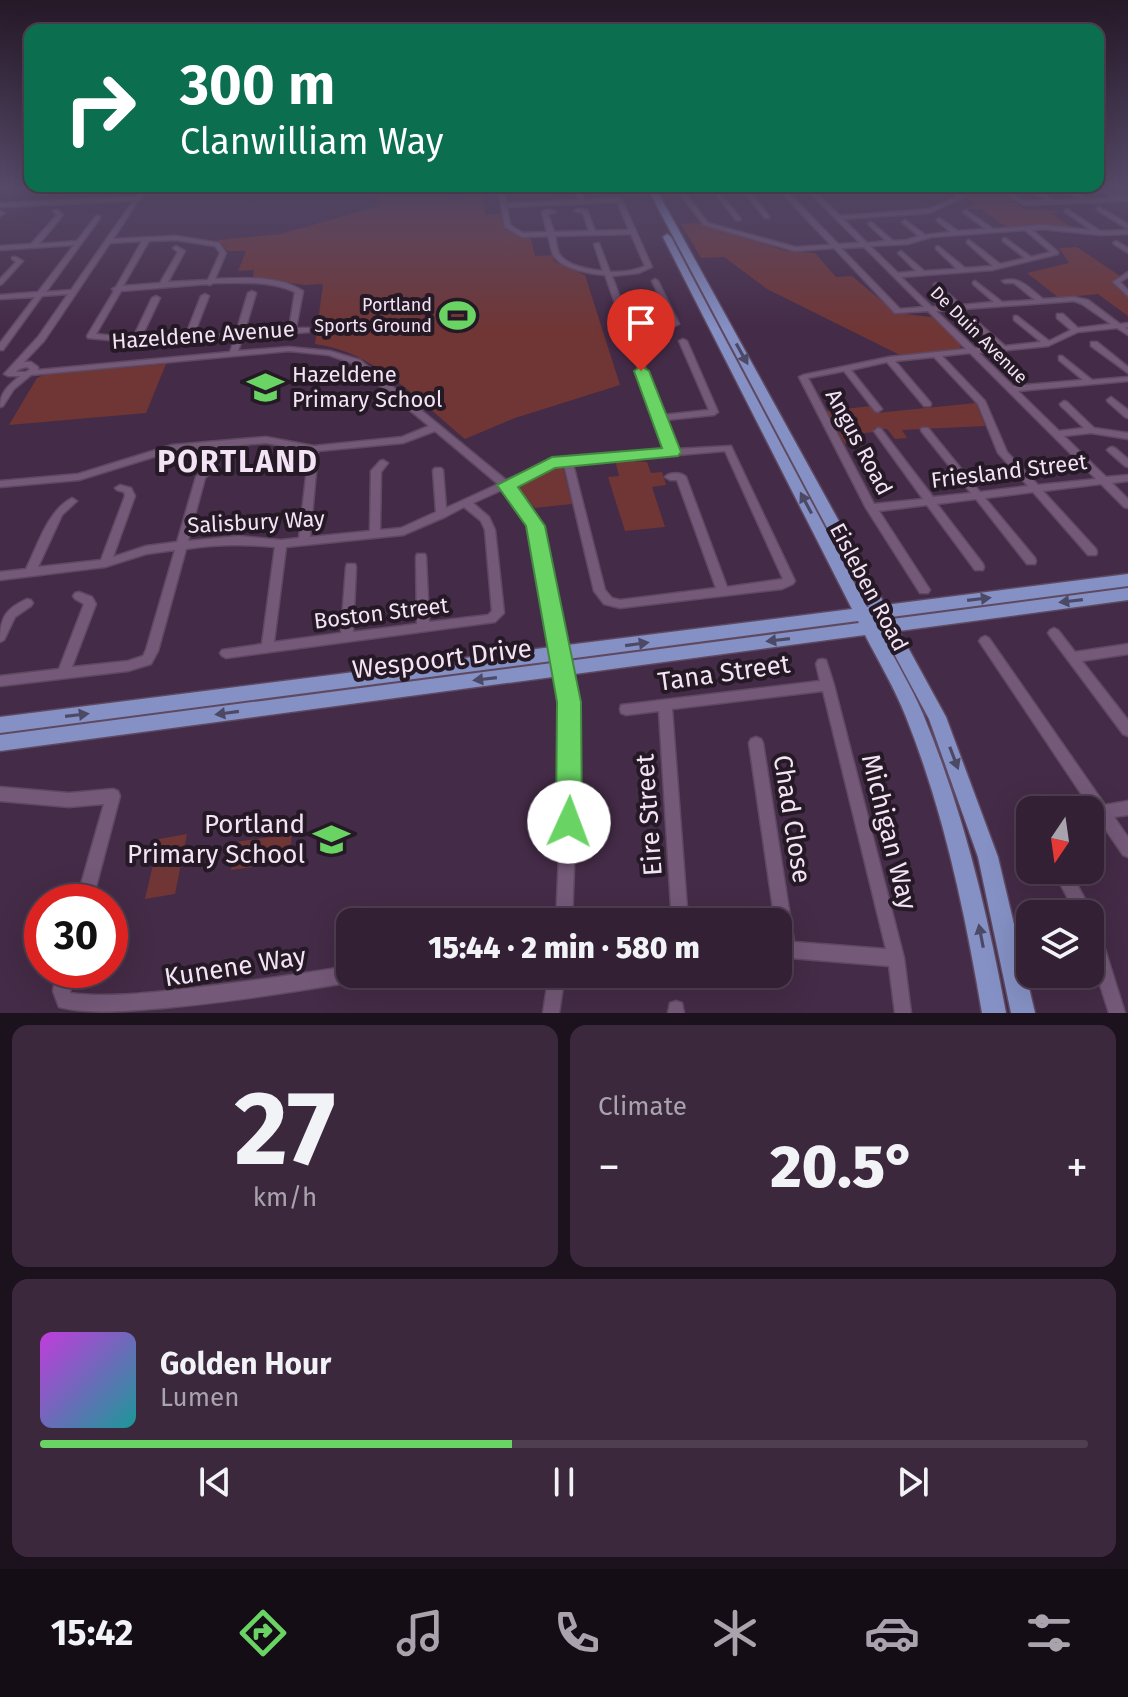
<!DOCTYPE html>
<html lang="en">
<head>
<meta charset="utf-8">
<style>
  body { margin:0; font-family:"Fira Sans",sans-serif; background:#3b283d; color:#f1f3f6; height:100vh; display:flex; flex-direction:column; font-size:30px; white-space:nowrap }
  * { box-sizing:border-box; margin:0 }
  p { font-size:26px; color:#a9a3ad }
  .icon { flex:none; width:44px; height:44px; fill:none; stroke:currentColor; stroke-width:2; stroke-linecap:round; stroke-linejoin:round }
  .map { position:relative; height:1013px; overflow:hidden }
  .panel { display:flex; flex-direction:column; gap:12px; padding:12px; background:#1c121d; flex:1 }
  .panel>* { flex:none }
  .banner { position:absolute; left:24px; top:24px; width:1080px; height:168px; border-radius:16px; box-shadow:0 8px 32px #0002,0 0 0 2px #4e3e50; background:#0b6e4f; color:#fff; overflow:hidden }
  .needle { width:52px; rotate:193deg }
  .tools { position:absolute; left:1016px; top:796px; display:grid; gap:16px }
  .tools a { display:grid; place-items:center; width:88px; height:88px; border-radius:16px; background:#332035; box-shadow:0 8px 32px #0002,0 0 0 2px #4e3e50; font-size:40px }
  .speed { position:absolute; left:24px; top:884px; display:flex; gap:16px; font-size:40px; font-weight:700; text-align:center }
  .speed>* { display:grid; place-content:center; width:104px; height:104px; border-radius:50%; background:#332035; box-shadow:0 8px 32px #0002,0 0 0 2px #4e3e50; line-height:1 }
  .speed .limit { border:12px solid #d22; background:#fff; color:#111 }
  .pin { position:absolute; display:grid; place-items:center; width:68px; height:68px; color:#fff; margin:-82px -34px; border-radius:50% 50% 50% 0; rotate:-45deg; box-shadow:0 0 8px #0007 }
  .pin .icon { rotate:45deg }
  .me { position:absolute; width:88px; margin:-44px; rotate:2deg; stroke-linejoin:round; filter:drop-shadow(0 0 6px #0008) }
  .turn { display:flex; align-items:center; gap:28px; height:168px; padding:0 24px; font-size:36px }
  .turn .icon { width:104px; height:104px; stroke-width:2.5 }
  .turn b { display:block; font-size:56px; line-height:68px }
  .big { font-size:60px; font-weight:800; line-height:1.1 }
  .panel .widget { flex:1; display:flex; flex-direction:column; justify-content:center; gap:12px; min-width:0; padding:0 28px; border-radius:16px; background:#3b283d }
  .panel .dial { align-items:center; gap:0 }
  .dial b { font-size:104px; line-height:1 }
  .song { display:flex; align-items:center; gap:24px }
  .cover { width:96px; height:96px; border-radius:12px; background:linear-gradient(135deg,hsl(290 70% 55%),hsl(180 70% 35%)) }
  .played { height:8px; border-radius:4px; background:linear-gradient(90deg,#69d364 45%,#4e3e50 45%) }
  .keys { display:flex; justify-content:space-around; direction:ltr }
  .heat { display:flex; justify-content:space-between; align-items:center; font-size:44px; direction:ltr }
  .panel .tiles { flex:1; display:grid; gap:12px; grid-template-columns:1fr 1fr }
  .widget:last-child { grid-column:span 2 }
  .trip { position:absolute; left:336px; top:908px; width:456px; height:80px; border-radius:16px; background:#332035; box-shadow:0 8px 32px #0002,0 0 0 2px #4e3e50; font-weight:800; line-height:80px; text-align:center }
  .tabs { display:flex; height:128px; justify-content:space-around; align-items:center; background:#140d15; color:#a9a3ad }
  .tabs .icon { width:56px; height:56px }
  .tabs .selected { color:#69d364 }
  .tabs b { font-size:36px; color:#f1f3f6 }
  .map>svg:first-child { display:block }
  .green { fill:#703635 }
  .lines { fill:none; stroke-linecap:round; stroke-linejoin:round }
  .minor-casing { stroke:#5e4961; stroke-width:3 }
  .major-casing { stroke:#5e4961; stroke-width:3 }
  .minor { fill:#745978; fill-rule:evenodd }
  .major { fill:#8590c4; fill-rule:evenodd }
  .oneway { fill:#4b4965 }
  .route { fill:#69d364; stroke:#448941; stroke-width:2 }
  .labels { text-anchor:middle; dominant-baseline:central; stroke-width:8; stroke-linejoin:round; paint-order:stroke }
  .far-poi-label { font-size:18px; fill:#f3e3f5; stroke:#241925; text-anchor:end }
  .far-street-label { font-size:18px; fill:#f3e3f5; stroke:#241925 }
  .street-label { font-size:22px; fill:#f3e3f5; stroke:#241925 }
  .poi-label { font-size:22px; fill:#f3e3f5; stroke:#241925; text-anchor:start }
  .near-street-label { font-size:26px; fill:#f3e3f5; stroke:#241925 }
  .near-poi-label { font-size:26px; fill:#f3e3f5; stroke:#241925; text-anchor:end }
  .district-label { font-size:30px; font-weight:bold; letter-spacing:2px; fill:#f3e3f5; stroke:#241925 }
</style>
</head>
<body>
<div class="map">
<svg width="1128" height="1013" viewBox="0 0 1128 1013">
  <rect width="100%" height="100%" fill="#442b47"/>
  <g class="green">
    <path d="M379,187H418L460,198L467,192L483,193L486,215L502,214L505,230L531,239L535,256L553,255L554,261L585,275L620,385L515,418L465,439C420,402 376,352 315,344L323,284L305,285L253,278L254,270L238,271L246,251H228L218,240L280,234L376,207Z"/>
    <path d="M968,187H992L1024,209L1062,211L1051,213L1074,229L1007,228L981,209H966L974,205L961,193L972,192Z"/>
    <path d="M699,223L786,251L815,253L836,277L852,276L896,313L932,317L961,345L960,350L900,355L767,289L724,257L701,258L681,224Z"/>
    <path d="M1077,247L1120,276L1112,283L1128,297V316L1098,294L1059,298L1027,273L1069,263L1059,248Z"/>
    <path d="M166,364L146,413L9,425L37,378L46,374Z"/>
    <path d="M976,403L985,426L902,430L907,438L895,439L887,429L874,428V432L857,434L862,442L845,444L826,411L871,406L876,413Z"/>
    <path d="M615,460L647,462L651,473L662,472L666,485L652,487L665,527L625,531L608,477L619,476Z"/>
    <path d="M554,466L563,468L572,504L535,508L519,490L520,483Z"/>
    <path d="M187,834L175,894L145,899L159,839Z"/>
    <path d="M292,834L289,862L231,870L235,842Z"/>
  </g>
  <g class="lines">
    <defs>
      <g id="minor">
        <path d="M142,187H148L141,198L142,199L138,201L113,239L176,236L219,243L226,253L215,279C244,278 278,275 303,291L296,328H309V332L243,337L238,351L289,347L330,351L360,360L506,480L552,460L667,450L605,275C591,274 562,269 554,256C551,251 550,242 548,236L522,237L505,227L498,189L454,187H537L504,189L506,203L579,200L573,187H579L584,200L619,198L622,200L652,267L639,273L612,276L631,327L667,325L671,323L652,281L655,279L658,281L679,324L669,329L632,332L663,415L709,410L679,341L683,339L687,341L718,412L714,415L665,420L676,449L731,446L795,581L793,584L782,589L620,608L604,604L594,591L564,464L554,466L512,485L530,505L540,526L579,727L572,922H556L565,727L530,526L522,509L504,489L473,503L489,517L495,530L504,613L495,622L226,658L222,656L220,653L222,650L262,644L275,547C244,544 217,544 186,549L158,651L151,664L128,671L0,686V676L59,669L84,604L75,599L73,596L75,593L79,592L92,597L96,604L72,667L128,661L143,656L146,650L175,550L146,554L105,567L0,580V572L26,569C38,545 48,510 72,498L77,501L62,515L38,567L101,560L125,496L124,492L117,490L115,488L120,485L131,488L135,496L113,557L146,546L177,542L196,477L210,463L213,462L218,465L205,478L188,541L238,536L281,540L299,538L309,451L266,443L173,451L79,480L0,487V481L78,474L172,445L266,437L314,446L402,437L429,426L354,364L329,355L289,351L31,375L14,389L3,406L0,407C0,392 9,385 20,376H8L4,374L38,337L68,294L42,296L3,350H0V343L35,297L0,299V295L38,292L74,245L0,250V246L31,244L57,215L53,211L54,210H58L63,215L39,244L77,241L96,216H100V218L46,292L71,290L133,201L0,207V203L135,197ZM617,202L629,230L595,231L587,210L577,209L574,211L583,213L589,231L554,232L548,214L556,212C553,209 545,209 542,212L547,232L523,233L510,225L507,207ZM631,234L645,266C634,271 622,272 610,272L599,243L594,244L603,271C592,270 567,266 560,255C557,251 556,241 555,236ZM176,240L215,246L220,253L208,280L168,282L185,251L176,246L173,248L178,252L160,283L123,286L149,241ZM142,241L116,287L112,289L114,291L87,336L88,338L153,344L235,338L230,352L38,370V367L31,362H24L44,341L110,243ZM213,283C240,283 270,280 295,292L289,329L244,333L256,293L252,291L248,293L236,333L193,337L209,296L205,294L201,296L185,337L153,340L141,338L160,298L156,296L152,298L133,338L96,334L121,291L207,284L210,285ZM27,367L30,369L26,372H16L19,369ZM435,431L498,484L446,508L443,470L441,468H435L433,470L436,512L401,528L380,530L381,472L388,463L383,460L380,461L371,471L370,531L310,537L318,451L403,443ZM725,451L783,579L727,587L686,477C682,472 669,472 665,477L670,480H677L716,588L620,600L612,598L605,590L573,464ZM464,507L481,521L485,530L492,611L488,615L429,622L426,557L425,554H417L416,557L417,624L353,632L356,567L355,564H347L346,567L341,633L274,642L286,547L403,535L445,517Z"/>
        <path d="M759,187L748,189L769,216V218H765L742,190L719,192L741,219L738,221L736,220L714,192L686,194L708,223L795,247L831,245L776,187H783L838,244L860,243L804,187H811L840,216L929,209L957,197L946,187H953L964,197L930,213L843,219L867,243L886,241L869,225L868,224L871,222L893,241L907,240L919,236L903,223L902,222L905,220L925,235L951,232L937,221V219L939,218L958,231L986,229L964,213L963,212L966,210L993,229L1043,225L1091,230L1065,212V210L1067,209L1100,231L1128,230V234L1100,235L1043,229L1032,230L1058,252V254L992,270L901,277L932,307L953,305L934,286V284L936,283L961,305L994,302L973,284V282L975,281L1002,302L1035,300L1014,283H1005L1002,281C1019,275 1029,288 1043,299L1074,297L1088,300L1120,324L1128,323V327L1125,328L1128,329V335L1117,328L1078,332L1048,346L979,353L1013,386L1083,380L1059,360V356H1062L1092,380L1128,377V381L1018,391L1059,431L1084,428L1061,406L1060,404L1064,401L1067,402L1094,428L1128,433V439L1091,433L1064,436L1106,477L1128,475V481L1112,483L1128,499V508L1124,507L1101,484L1043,491L1096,549L1097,552L1096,555H1088L1033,492L985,498L1035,558L1036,561L1035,564H1027L976,499L937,504L983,564L984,567L983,570H975L927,505L879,511L930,590L928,593H920L866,508L799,377L803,375L889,357L966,349L928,311L895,313L834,248L795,251L704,225L679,193L682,191L730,187ZM1025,230L1051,252L1031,257L1005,238L1003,239V241L1025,258L1000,264L969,240L967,241V243L993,266L965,268L938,246L936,247V249L957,269L924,271L901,251L898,253L916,271L898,273L870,246L908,244L931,237ZM864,247L924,307L900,309L841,248ZM1074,301L1082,304L1111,324L1078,328L1063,314H1057V318L1071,330L1049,341L1017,316H1014V320L1041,342L1005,346L975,320H972V324L997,346L975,348L936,311ZM970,353L1096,479L1038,485L1007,452L985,401L942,356ZM934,357L978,404L998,453L1028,486L980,492L928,428H922L921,430L922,432L971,493L933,497L881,429L878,428L874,431L923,499L874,504L808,378L844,371L875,411L878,412L882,409L851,370L887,362L924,406H930L931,404L930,402L895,361Z"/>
        <path d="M992,187H1000L1025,201L1046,200L1027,187H1034L1054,200L1079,199L1060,187H1068L1087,199L1112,198L1094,187C1108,187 1114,198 1128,197V201L1024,205Z"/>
        <path d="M1099,207L1128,224V229L1097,210V208Z"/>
        <path d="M0,211L4,213L0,216Z"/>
        <path d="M1116,241L1128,248V253L1114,244L1113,243Z"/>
        <path d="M12,257H16L23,261L2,284L0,285V279L16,262L12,259Z"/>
        <path d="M1128,272V277L1120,282L1128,290V296L1113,282Z"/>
        <path d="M1091,342H1097L1128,367V373L1091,346Z"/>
        <path d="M1111,397L1128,410V418L1125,417L1108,402L1107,400Z"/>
        <path d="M1112,447L1115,448L1128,459V467L1125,466L1109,452L1107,450L1109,448Z"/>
        <path d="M27,599L31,600L33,603L31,606L15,617L4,640L0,642C0,618 5,609 27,599Z"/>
        <path d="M1054,628L1058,630L1075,652L1128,644V654L1082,661L1128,720V736L1123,734L1050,636L1048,633L1050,630Z"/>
        <path d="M985,636L989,638L1105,805L1128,801V815L1114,817L1128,837V857L1123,855L1099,820L1090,821V810H1085L1090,807L981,644L979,641L981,638Z"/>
        <path d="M822,659L826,660L834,685L904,958L911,1013H895L889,966L778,957V922H775L749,743L751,739L756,737L761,739L763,743L794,942L886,949L823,691L672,709L688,922H672L659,711L626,715L621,713L620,709L621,705L820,681L816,664L818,660Z"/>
        <path d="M0,787L69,793L113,789L118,791L120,796L92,902H76L104,804L69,807L0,801Z"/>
        <path d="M1053,870H1069L1090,908L1092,914L1090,918V914H1076Z"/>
        <path d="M1090,919L1096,921L1098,927L1125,1013H1109L1090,953Z"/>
        <path d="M350,966V974H360L358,980L352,982C281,994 210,1005 138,1010C114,1012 83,1013 59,1007L53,991L57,970H73L70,993C107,998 146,993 183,989C239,983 294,975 350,966Z"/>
        <path d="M549,974H565L559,1013H543Z"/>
        <path d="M676,1001L682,1003L684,1013H668L670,1003Z"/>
      </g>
      <path id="major" d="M647,187H655L885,605L1128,574V586L891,617L892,619L1128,588V600L899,631L946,717L998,857L1035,1013H1011L978,857L929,719L883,633H881C895,660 911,686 923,714C963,810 987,911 1006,1013H982C965,913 944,812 906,717C895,689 879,662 865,635L0,751V735L859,623L858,621L0,733V717L852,609L663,237L667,234L671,237L867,607H869Z"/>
    </defs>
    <use href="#minor" class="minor-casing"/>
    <use href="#major" class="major-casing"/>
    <use href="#minor" class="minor"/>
    <use href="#major" class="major"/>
  </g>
  <defs><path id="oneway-solid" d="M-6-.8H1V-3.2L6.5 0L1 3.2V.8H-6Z" transform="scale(2)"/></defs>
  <g class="oneway">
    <use href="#oneway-solid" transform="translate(742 354) rotate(61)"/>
    <use href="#oneway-solid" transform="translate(806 503) rotate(-118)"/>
    <use href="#oneway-solid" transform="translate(979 599) rotate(-7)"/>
    <use href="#oneway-solid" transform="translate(1071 601) rotate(173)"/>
    <use href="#oneway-solid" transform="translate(778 640) rotate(173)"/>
    <use href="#oneway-solid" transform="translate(637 644) rotate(-8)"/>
    <use href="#oneway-solid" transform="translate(485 679) rotate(173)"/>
    <use href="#oneway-solid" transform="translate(227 713) rotate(172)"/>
    <use href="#oneway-solid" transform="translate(77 715) rotate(-7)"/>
    <use href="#oneway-solid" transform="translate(954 758) rotate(69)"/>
    <use href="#oneway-solid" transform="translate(981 936) rotate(-101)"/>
  </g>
  <linearGradient id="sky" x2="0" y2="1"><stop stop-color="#251827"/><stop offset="0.57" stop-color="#564a69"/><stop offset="1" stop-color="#564a69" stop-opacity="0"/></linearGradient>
  <rect width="1128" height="329" fill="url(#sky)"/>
  <path class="route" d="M641,366L649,371L681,452L678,456L555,468L518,487L545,526L581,702L582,822L578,831L569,835L560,831L556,822L557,702L526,526L497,485L552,457L662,448L634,371Z"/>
  <defs>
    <symbol id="stadium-bare" viewBox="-9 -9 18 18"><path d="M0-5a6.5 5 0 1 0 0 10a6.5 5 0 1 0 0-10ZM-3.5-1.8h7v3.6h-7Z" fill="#69d364" stroke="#241925" stroke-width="2.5" paint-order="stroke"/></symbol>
    <symbol id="school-bare" viewBox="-9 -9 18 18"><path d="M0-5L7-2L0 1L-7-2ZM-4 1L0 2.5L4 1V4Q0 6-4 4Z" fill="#69d364" stroke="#241925" stroke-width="2.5" paint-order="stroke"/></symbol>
  </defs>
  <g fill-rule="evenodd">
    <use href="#stadium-bare" x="432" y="290" width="51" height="51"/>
    <use href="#school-bare" x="240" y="362" width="51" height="51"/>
    <use href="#school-bare" x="306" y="814" width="51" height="51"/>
  </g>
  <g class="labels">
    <g class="far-poi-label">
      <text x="432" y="305">Portland<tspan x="432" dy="21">Sports Ground</tspan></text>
    </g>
    <g class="far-street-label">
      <text transform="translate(979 335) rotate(45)">De Duin Avenue</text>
    </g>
    <g class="street-label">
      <text transform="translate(203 335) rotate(-4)">Hazeldene Avenue</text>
      <text transform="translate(859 442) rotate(62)">Angus Road</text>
      <text transform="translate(1009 471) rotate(-7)">Friesland Street</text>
      <text transform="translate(256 522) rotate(-3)">Salisbury Way</text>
      <text transform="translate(869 587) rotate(62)">Eisleben Road</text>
      <text transform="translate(381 613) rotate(-7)">Boston Street</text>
    </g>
    <g class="poi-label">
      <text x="292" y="374">Hazeldene<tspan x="292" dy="25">Primary School</tspan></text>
    </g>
    <g class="near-street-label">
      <text transform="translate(442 659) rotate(-7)">Wespoort Drive</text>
      <text transform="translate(724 673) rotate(-8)">Tana Street</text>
      <text transform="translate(649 815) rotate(-94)">Eire Street</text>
      <text transform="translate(792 819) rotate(81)">Chad Close</text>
      <text transform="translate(889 832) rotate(76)">Michigan Way</text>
      <text transform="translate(235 967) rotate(-9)">Kunene Way</text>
    </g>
    <g class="near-poi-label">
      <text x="305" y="824">Portland<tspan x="305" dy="30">Primary School</tspan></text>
    </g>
    <g class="district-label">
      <text x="238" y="462">PORTLAND</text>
    </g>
  </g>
</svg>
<div class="tools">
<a><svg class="needle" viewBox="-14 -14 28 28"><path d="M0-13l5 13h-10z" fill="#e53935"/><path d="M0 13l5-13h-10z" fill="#a9a3ad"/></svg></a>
<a><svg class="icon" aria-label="layers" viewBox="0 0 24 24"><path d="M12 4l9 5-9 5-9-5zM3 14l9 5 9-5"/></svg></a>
</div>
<div class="speed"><div class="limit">30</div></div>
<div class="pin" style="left:641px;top:371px;background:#d93025"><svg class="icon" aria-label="arrive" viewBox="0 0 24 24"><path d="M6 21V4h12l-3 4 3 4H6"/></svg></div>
<svg class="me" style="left:569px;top:822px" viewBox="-20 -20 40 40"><circle r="19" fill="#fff"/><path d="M0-13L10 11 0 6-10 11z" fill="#69d364"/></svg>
<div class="trip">15:44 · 2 min · 580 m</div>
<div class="banner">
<div class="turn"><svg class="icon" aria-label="right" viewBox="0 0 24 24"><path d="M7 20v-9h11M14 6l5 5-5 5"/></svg><div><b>300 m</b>Clanwilliam Way</div></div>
</div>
</div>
<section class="panel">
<div class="tiles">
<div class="widget dial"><b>27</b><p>km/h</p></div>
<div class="widget"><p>Climate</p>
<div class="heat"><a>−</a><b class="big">20.5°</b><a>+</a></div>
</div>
<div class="widget">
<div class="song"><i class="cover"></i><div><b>Golden Hour</b><p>Lumen</p></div></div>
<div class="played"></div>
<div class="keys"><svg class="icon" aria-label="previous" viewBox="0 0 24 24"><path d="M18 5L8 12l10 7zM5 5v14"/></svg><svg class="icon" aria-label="pause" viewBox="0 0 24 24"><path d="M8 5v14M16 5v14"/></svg><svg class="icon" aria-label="next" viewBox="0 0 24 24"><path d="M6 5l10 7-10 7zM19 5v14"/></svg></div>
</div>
</div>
</section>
<nav class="tabs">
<b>15:42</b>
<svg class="icon selected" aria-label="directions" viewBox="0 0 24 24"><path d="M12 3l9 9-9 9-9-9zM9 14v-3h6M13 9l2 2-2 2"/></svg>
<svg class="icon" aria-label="music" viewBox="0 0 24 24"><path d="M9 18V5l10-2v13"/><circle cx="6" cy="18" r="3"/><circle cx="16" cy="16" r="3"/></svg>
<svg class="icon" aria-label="phone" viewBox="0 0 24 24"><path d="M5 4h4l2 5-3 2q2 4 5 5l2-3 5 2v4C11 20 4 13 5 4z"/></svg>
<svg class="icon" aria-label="climate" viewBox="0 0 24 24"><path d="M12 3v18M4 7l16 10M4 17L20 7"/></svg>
<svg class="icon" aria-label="car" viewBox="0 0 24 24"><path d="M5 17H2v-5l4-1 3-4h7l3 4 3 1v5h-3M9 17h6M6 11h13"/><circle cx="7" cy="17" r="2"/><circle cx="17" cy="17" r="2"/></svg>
<svg class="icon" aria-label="filters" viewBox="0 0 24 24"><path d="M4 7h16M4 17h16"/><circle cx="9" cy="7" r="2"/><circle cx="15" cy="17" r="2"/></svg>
</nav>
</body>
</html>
